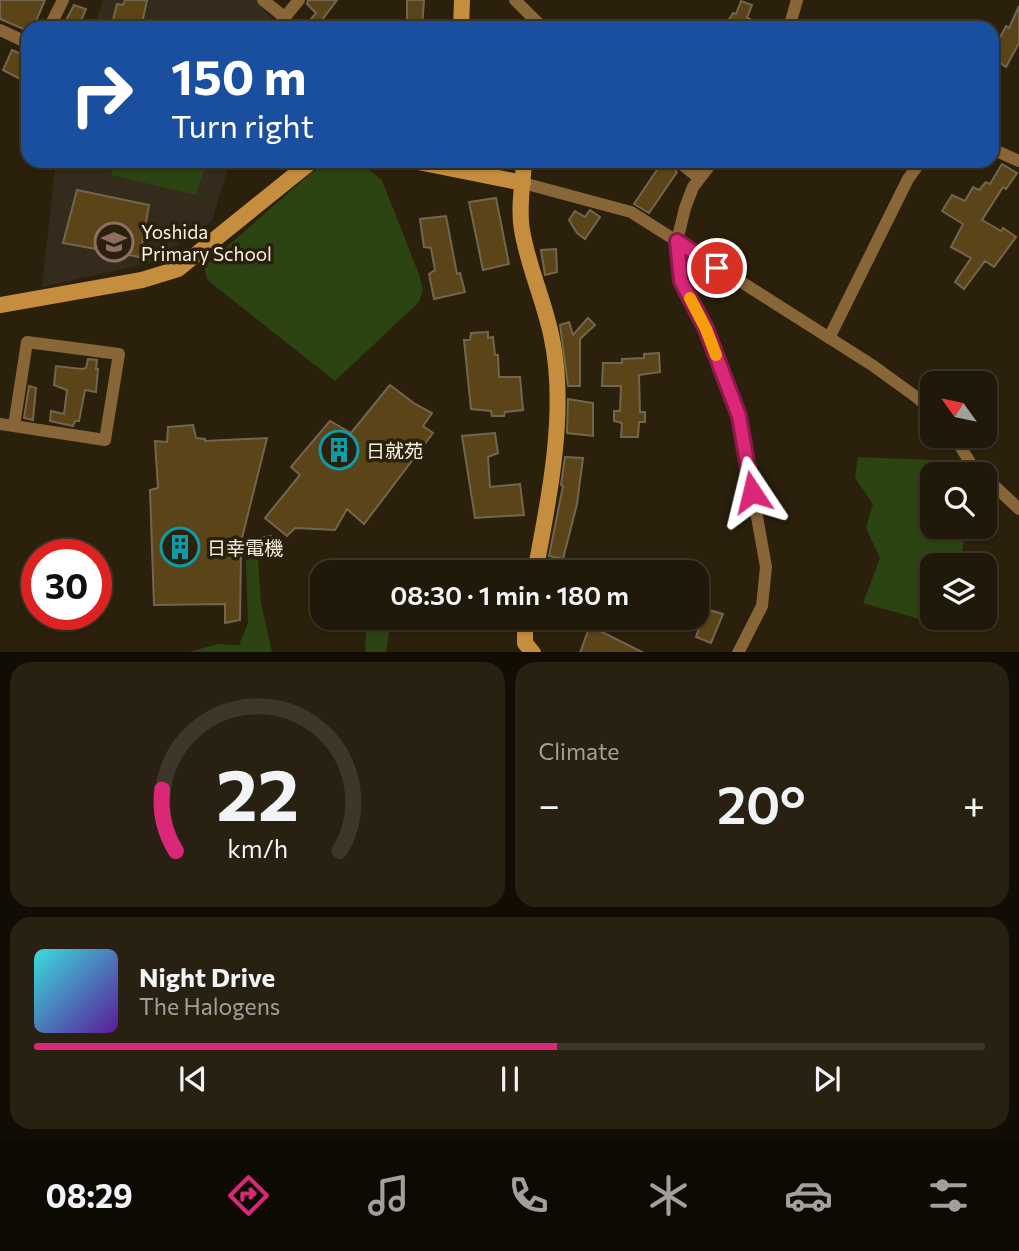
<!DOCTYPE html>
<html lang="en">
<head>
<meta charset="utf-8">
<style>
  body { margin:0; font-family:Commissioner,"Noto Sans JP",sans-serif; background:#282112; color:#f1f3f6; height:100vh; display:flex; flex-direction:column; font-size:26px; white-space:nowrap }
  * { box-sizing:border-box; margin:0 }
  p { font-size:23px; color:#a2a09c }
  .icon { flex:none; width:38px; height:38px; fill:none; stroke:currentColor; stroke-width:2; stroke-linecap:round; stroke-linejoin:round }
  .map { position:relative; height:652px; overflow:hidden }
  .drawer { display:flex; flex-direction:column; gap:10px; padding:10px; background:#120d04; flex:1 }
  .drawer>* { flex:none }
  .top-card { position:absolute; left:21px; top:21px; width:978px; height:147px; border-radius:21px; box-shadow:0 2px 5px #0004,0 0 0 2px #3d3729; background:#1a4fa0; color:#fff; overflow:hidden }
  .needle { width:46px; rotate:303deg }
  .buttons { position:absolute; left:920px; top:371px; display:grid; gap:14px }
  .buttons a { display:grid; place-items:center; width:77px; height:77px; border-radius:14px; background:#201808; box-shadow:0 2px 5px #0004,0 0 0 2px #3d3729; font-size:35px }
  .speed { position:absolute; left:21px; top:539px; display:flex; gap:14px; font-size:35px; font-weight:700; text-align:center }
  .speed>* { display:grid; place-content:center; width:91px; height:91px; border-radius:50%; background:#201808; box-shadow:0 2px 5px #0004,0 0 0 2px #3d3729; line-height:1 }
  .speed .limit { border:10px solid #d22; background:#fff; color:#111 }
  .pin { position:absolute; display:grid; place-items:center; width:60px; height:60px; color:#fff; margin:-30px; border:4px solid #fff; border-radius:50%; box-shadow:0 2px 7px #0007 }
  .me { position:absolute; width:77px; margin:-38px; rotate:350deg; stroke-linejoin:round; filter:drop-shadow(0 0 5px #0008) }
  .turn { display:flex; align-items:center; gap:24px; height:147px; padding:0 35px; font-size:32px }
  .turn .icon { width:91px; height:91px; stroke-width:2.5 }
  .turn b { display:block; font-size:49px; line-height:60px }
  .big { font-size:52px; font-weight:600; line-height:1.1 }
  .drawer .tile { flex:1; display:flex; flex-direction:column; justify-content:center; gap:10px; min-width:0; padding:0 24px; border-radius:21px; background:#282112 }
  .drawer .dial { align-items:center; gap:0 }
  .dial svg { height:182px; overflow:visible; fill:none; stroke:#3d3729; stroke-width:7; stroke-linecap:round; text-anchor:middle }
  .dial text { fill:#f1f3f6; stroke:none }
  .song { display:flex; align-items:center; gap:21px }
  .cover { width:84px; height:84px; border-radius:10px; background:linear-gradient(135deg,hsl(180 70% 55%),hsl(270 70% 35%)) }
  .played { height:7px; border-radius:4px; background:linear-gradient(90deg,#db2777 55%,#3d3729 55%) }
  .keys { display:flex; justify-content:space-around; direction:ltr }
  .heat { display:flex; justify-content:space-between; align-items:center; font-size:38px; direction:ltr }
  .drawer .tiles { flex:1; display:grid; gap:10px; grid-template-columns:1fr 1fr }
  .tile:last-child { grid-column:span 2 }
  .trip { position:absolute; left:310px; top:560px; width:399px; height:70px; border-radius:21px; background:#201808; box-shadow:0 2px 5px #0004,0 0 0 2px #3d3729; font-weight:600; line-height:70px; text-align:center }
  .dock { display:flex; height:112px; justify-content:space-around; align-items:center; background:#0d0a03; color:#a2a09c }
  .dock .icon { width:49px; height:49px }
  .dock .on { color:#db2777 }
  .dock b { font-size:32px; color:#f1f3f6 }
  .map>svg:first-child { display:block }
  .education { fill:#352b1c }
  .green { fill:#2c4411 }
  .building { fill:#5a4418; stroke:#72664f; stroke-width:2 }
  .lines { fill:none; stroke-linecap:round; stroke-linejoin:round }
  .street { stroke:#896638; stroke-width:12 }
  .secondary { stroke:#c58d3e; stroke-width:16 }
  .route-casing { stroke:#8e194d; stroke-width:18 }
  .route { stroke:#db2777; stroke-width:12 }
  .slow { stroke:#f59e0b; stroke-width:12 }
  .labels { text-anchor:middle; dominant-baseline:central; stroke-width:7; stroke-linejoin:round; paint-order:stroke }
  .poi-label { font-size:19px; fill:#f9f2e5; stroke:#2a200b; text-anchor:start }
</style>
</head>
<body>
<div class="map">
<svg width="1019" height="653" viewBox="0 0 1019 653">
  <rect width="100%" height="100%" fill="#2a200b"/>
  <g class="education">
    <path d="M103,0H255L273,20L270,28H94Z"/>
    <path d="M56,161H230L212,221L150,263L42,287Z"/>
  </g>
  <g class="green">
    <path d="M115,161H207L196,195L111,175Z"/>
    <path d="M336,161H351L368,169L382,180L420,277L423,290L419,302L335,381L211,283C205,278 205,273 205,266L312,172Z"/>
    <path d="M858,457L955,461L949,474H933V511L930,517L933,518V527H966L960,565H933V618H953L944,626L863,603L880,558L866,528L873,504L855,478Z"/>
    <path d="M258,558L261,603L272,652H189L218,644L239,645L248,623L246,560Z"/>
    <path d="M367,618H391L386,652H365Z"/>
  </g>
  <g class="building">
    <path d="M0,0H45L33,28H28V31L0,19Z"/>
    <path d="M125,0H147L141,28H111L117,4L123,5Z"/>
    <path d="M308,0H337L316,28L307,24L316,13L307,4Z"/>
    <path d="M407,0H424L422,28H407Z"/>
    <path d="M741,1L752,5L747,18L750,19L747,28H724L733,13L736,14Z"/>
    <path d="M74,5L86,9L78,28H62Z"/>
    <path d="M1019,6V43L1006,67L992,57V53L1006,26L1009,28Z"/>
    <path d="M12,50L28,57V83L3,70Z"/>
    <path d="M663,161H667L677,172L649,213L634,204Z"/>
    <path d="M1002,164L1017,173L1006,189L1003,187L982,220L1001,231L1003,228L1016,237L994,267L985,261L964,289L955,282L971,258L951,247L963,224L942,211L952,195L965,201L973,187L979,190L986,182L990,184Z"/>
    <path d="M77,190L149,205L140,257L63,243Z"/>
    <path d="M496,198L509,264L483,270L469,202Z"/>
    <path d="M590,210L600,217L585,239L577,233L569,220L575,211L585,217Z"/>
    <path d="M446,216L457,274L460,273L465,292L434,299L429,274L435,270L431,248L424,247L420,219Z"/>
    <path d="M556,249L557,272L545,275L541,250Z"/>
    <path d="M588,318L595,325L580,339V386H568L560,325L569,322L573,335Z"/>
    <path d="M488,332V338L493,337L495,355H498L499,377H520L523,410L505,412L504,416H492L491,411L471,409L464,340H470L471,333Z"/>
    <path d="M659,353L660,372L639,375L640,412H645V422H639L638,437H621L622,423L614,421V411H620L621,386H602L603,363H622V359L644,358V354Z"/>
    <path d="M88,359L97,360L96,369H98L96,392L85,390L79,421H75L73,426L50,421L51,411L64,414L67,390L54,385L56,366L82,369L86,368Z"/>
    <path d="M390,385L415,404L432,413L423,426L433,433L364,524L347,509L335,530L295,528L287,536L265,518L300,475L291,467L330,421L351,433Z"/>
    <path d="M29,386L36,388L33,420L24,418Z"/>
    <path d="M568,399L593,403V436L567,433Z"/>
    <path d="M193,425L196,438L205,439V441L267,438L239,550L247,540L271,536L272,554L241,553L240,620L225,623V604L154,605L150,490L158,488L155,441L167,442L168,427Z"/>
    <path d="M495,433L498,453L488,457L490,487L520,484L524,515L475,518L462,436Z"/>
    <path d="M565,457L583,458L577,504L563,559L549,556L563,486L561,485Z"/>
    <path d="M706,609L723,614L711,643L696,637Z"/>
    <path d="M589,628L602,632L644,653H580Z"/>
  </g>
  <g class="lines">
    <g class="street">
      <path d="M263,0L283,16"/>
      <path d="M515,0L543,28"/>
      <path d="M49,28L63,0"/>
      <path d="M276,28L299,0"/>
      <path d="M789,28L797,0"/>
      <path d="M0,30L28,43"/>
      <path d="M992,149L1019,161"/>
      <path d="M678,161L699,178"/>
      <path d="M713,161L693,187L685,208L677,241L681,280L706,329L739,416L766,567L762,606L738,653"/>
      <path d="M523,183L631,212L872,365L919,399L933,412"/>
      <path d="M829,338L908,179L921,161"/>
      <path d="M0,424L105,440L119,354L27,342L14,426"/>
      <path d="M954,436L971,464L982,474"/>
      <path d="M985,477L1019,509"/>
    </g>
    <g class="secondary">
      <path d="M461,28L462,0"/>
      <path d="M413,161L523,183"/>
      <path d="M524,161C523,184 518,207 522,230C528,267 545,302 552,339C567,411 549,500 535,572"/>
      <path d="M0,305L142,280L178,269L312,161"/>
      <path d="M525,618V643L533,653"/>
    </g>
  </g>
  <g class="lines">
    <defs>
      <path id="route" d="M717,268L677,241L681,281L706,329L739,416L752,492"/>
    </defs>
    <use href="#route" class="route-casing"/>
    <use href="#route" class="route"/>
    <path class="slow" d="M690,298L706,329L716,355"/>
  </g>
  <defs>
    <symbol id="school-ring" viewBox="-11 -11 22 22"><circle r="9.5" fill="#2a200b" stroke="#8d6e63" stroke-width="1.5"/><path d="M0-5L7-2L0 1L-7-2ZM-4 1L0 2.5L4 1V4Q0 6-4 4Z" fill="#8d6e63"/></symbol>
    <symbol id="building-ring" viewBox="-11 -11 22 22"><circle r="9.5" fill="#2a200b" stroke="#0f9aa8" stroke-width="1.5"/><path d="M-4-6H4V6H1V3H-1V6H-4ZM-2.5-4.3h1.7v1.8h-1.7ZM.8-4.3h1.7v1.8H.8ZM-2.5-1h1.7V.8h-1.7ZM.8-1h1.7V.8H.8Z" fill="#0f9aa8"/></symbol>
  </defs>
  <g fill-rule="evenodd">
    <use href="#school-ring" x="92" y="220" width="44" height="44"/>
    <use href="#building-ring" x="317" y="428" width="44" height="44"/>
    <use href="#building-ring" x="158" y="525" width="44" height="44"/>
  </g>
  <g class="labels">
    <g class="poi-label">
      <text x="141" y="231">Yoshida<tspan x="141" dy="22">Primary School</tspan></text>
      <text x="366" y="450">日就苑</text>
      <text x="207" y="547">日幸電機</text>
    </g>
  </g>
</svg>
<div class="buttons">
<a><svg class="needle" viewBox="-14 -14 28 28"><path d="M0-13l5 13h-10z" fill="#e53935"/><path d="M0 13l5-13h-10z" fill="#a2a09c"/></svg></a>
<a><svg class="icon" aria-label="search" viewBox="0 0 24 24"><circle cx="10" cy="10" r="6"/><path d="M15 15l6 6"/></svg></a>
<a><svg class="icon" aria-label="layers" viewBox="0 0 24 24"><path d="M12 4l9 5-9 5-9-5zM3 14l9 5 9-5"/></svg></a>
</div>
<div class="speed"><div class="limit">30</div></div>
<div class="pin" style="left:717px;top:268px;background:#d93025"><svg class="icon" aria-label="arrive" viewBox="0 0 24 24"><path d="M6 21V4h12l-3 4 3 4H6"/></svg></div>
<svg class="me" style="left:752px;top:492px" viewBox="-20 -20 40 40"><path d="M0-17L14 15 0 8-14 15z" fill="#db2777" stroke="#fff" stroke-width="4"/></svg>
<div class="trip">08:30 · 1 min · 180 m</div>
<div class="top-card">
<div class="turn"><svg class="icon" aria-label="right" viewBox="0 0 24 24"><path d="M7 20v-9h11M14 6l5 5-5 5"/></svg><div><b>150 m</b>Turn right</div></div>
</div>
</div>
<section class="drawer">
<div class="tiles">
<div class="tile dial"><svg viewBox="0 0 100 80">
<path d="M14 69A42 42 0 1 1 86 69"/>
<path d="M14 69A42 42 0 0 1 8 42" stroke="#db2777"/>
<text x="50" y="56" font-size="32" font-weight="700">22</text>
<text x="50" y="72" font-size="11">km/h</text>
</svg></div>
<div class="tile"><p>Climate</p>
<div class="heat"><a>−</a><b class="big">20°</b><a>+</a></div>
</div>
<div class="tile">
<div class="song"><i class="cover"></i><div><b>Night Drive</b><p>The Halogens</p></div></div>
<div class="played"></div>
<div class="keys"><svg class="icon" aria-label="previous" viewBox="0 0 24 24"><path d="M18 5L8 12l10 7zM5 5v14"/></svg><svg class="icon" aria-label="pause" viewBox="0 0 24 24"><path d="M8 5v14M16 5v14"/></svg><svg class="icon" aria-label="next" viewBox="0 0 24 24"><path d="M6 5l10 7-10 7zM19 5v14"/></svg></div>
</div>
</div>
</section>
<nav class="dock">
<b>08:29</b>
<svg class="icon on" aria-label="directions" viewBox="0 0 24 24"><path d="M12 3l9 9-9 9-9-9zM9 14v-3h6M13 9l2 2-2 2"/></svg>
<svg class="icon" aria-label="music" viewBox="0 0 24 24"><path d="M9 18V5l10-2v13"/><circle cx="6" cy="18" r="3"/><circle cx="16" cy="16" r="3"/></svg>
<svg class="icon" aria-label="phone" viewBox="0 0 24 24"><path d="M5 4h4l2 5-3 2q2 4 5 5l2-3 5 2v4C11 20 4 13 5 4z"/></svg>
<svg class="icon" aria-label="climate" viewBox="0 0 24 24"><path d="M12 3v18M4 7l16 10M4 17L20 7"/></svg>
<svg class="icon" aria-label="car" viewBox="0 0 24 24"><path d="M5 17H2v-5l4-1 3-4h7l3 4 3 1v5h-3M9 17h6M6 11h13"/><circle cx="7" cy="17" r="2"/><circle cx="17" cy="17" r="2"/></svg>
<svg class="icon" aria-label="filters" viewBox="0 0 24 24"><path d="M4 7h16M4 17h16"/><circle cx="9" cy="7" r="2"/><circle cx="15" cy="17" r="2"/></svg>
</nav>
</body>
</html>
